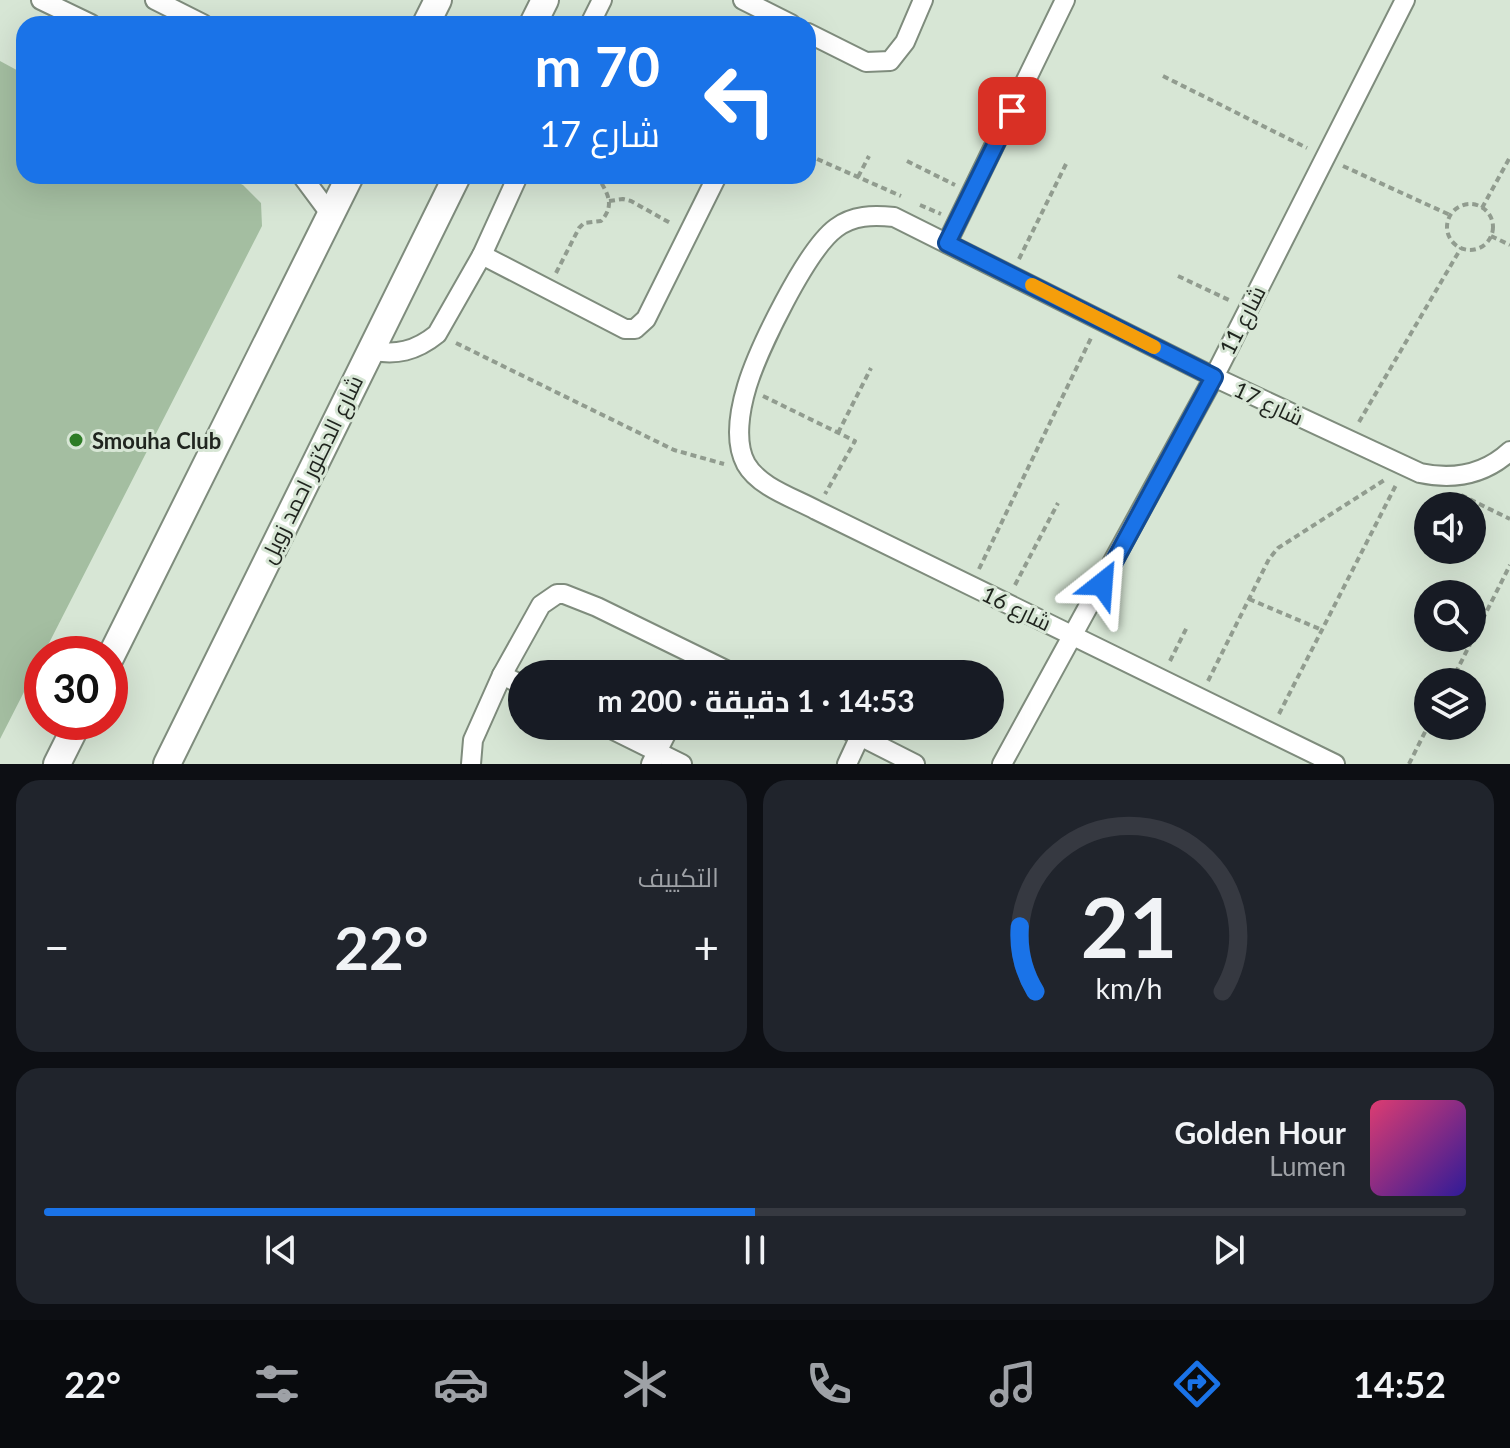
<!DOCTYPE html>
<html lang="ar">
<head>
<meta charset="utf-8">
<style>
  body { margin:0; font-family:Lato,Cairo,sans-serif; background:#20242c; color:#f1f3f6; direction:rtl; height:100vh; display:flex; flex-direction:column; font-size:30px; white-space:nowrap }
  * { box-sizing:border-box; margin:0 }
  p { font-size:26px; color:#9ea1a6 }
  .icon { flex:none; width:44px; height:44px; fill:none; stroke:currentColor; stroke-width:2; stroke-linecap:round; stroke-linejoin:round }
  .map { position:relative; height:764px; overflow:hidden; direction:ltr }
  .details { display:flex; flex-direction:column; gap:16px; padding:16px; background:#0d0f14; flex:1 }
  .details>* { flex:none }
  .top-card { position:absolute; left:16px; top:16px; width:800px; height:168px; border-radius:24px; box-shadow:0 8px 32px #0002; direction:rtl; background:#1a73e8; color:#fff; overflow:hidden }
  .controls { position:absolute; left:1414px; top:492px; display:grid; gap:16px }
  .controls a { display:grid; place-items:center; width:72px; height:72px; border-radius:50%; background:#171b24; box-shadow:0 8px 32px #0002; font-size:40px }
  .speed { position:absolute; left:24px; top:636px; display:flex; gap:16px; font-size:40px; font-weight:700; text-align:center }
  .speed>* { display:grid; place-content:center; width:104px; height:104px; border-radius:50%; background:#171b24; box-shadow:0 8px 32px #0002; line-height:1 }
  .speed .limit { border:12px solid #d22; background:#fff; color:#111 }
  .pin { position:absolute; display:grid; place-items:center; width:68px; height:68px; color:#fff; margin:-34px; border-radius:16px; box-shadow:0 4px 12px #0006 }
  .me { position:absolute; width:88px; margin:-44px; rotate:28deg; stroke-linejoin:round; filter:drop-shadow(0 0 6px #0008) }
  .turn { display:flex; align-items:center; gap:28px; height:168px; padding:0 24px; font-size:36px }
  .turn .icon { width:104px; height:104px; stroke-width:2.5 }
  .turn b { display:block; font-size:56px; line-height:68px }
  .big { font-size:60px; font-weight:700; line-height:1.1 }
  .details .card { flex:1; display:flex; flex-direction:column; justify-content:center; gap:12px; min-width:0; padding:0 28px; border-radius:24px; background:#20242c }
  .details .dial { align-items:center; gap:0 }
  .dial svg { height:208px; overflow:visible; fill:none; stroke:#363941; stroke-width:7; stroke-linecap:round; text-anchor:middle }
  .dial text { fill:#f1f3f6; stroke:none }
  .song { display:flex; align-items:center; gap:24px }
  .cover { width:96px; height:96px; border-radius:12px; background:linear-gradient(135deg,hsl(340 70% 55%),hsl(250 70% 35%)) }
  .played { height:8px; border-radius:4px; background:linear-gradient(90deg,#1a73e8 50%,#363941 50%) }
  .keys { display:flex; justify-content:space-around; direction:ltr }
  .heat { display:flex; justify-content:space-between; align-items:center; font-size:44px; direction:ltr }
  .details .tiles { flex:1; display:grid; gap:16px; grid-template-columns:1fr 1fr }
  .card:last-child { grid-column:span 2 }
  .trip { position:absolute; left:508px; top:660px; width:496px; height:80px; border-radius:40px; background:#171b24; box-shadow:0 8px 32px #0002; font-weight:700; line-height:80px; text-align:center; direction:rtl }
  .dock { display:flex; height:128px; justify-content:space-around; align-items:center; background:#090b0e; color:#9ea1a6 }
  .dock .icon { width:56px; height:56px }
  .dock .active { color:#1a73e8 }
  .dock b { font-size:36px; color:#f1f3f6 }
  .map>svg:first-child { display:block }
  .green { fill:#a4bea1 }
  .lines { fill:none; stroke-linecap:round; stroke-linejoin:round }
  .street-casing { stroke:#7f8c7d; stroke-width:22 }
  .secondary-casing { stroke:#7f8c7d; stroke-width:30 }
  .path { stroke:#919c8f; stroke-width:4; stroke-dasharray:6 4; stroke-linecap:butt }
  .street { stroke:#fff; stroke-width:18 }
  .secondary { stroke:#fff; stroke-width:26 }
  .route-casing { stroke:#114b97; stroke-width:20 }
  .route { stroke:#1a73e8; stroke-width:14 }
  .slow { stroke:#f59e0b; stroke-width:14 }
  .poi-dot { fill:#2d7c25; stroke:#d7e6d5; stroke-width:3 }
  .labels { text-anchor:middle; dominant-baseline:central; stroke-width:6; stroke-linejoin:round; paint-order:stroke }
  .street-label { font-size:22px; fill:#20251f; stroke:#d7e6d5 }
  .poi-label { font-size:22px; font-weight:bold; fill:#20251f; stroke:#d7e6d5; text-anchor:start }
</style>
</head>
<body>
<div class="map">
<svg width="1510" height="764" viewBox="0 0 1510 764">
  <rect width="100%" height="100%" fill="#d7e6d5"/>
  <path class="green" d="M0,61L24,74V176H224L243,185L261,203L262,226L0,739Z"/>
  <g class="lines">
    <defs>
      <g id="street">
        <path d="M41,0L91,24"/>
        <path d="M155,0L203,24"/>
        <path d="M743,0L791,24"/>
        <path d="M590,24L602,0"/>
        <path d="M808,33L866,62L890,61L905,42L923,0"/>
        <path d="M302,176L331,215"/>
        <path d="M947,243L1065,0"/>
        <path d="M482,255L625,329H635L646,319L717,176"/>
        <path d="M369,350C396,356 416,351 437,334L482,255L518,176"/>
        <path d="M502,675L522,685"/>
        <path d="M605,726L682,764"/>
        <path d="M840,726L915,764"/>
        <path d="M471,764L473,740L502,675L541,605L557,594H564L597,607L734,674"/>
        <path d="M651,764L670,726"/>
        <path d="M847,764L860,736"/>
        <path d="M1002,764L1214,377L1405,0"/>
        <path d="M1335,764L816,510C794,498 759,487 746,464C734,442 740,409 747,386C758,350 806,250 836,228C853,215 873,215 894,217L1214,377L1420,473C1453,480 1484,475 1510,451"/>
      </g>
      <g id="secondary">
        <path d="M426,24L438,0"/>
        <path d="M533,24L545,0"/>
        <path d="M110,658L350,176"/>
        <path d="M57,764L78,722"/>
        <path d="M167,764L457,176"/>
      </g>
    </defs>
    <use href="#street" class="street-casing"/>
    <use href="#secondary" class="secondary-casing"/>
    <g class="path">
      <path d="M1163,76L1307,148"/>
      <path d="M808,155L901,196"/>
      <path d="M907,161L955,185"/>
      <path d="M1343,166L1450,215"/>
      <path d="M858,177L869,156"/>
      <path d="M609,201L623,199L631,201L672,224"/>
      <circle cx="1470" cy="227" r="23"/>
      <path d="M920,205L941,214"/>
      <path d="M1482,208L1510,157"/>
      <path d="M1491,236L1510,245"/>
      <path d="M1019,259L1066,164"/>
      <path d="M556,273L579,228L584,223L601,221C616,205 607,192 597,176"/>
      <path d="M1178,276L1231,301"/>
      <path d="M456,343L674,450L724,464"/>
      <path d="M763,396L855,441L825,494"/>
      <path d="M1359,422L1461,248"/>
      <path d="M838,433L871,368"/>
      <path d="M1461,495L1510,519"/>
      <path d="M979,569L1092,336"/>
      <path d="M1015,585L1058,503"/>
      <path d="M1249,599L1322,630"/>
      <path d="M1170,661L1187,627"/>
      <path d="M1208,681L1269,559L1278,548L1386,479"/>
      <path d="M1451,682L1510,565"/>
      <path d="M1279,714L1397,483"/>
      <path d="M1409,764L1428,726"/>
    </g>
    <use href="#street" class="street"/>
    <use href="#secondary" class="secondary"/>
  </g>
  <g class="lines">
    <defs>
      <path id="route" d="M1012,111L947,243L1214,377L1102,584"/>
    </defs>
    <use href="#route" class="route-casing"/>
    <use href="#route" class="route"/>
    <path class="slow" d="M1032,285L1154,347"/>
  </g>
  <circle class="poi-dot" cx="76" cy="440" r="8"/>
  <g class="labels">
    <g class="street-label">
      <text transform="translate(1242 320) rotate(-63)">شارع 11</text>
      <text transform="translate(1269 403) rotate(25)">شارع 17</text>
      <text transform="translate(311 469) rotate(-64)">شارع الدكتور احمد زويل</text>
      <text transform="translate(1017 608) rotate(26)">شارع 16</text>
    </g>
    <g class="poi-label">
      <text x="92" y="440">Smouha Club</text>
    </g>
  </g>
</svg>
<div class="controls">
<a><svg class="icon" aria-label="sound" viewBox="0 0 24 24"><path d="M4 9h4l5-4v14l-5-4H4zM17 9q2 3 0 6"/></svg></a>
<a><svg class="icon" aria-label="search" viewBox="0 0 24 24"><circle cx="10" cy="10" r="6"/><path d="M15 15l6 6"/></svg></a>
<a><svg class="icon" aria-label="layers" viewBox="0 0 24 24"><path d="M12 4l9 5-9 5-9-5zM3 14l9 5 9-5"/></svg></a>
</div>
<div class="speed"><div class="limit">30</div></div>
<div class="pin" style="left:1012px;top:111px;background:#d93025"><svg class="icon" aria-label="arrive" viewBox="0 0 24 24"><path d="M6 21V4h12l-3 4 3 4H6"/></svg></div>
<svg class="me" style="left:1102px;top:584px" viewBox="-20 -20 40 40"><path d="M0-17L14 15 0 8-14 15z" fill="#1a73e8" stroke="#fff" stroke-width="4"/></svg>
<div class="trip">14:53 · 1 دقيقة · 200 m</div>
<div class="top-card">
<div class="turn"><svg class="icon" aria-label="left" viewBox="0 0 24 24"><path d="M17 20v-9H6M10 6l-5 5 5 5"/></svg><div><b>70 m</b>شارع 17</div></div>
</div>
</div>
<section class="details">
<div class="tiles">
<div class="card dial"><svg viewBox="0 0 100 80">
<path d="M14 69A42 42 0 1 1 86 69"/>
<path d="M14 69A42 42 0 0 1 8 44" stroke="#1a73e8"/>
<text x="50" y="56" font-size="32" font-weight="700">21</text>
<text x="50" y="72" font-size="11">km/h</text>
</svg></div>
<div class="card"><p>التكييف</p>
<div class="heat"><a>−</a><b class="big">22°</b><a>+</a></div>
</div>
<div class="card">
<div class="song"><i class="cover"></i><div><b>Golden Hour</b><p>Lumen</p></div></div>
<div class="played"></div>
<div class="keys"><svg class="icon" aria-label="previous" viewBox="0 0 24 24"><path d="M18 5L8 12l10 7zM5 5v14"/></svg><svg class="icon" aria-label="pause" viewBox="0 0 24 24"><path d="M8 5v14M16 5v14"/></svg><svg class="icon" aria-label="next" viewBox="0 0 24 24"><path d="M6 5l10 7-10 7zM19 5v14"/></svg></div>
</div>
</div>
</section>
<nav class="dock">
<b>14:52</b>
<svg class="icon active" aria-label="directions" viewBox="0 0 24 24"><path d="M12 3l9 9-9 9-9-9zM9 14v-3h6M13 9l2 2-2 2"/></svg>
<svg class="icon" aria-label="music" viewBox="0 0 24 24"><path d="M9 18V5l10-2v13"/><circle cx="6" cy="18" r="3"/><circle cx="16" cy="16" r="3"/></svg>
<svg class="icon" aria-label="phone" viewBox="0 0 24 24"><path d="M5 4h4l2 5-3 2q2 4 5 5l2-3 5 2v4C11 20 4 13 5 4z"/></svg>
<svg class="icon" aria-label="climate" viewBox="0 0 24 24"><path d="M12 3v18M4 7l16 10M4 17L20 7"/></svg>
<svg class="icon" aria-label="car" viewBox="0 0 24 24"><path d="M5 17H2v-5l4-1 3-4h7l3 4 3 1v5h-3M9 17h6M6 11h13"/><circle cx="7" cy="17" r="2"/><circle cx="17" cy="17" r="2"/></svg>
<svg class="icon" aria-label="filters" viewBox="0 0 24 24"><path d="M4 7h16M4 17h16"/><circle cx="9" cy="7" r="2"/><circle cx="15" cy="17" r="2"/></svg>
<b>22°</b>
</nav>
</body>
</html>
